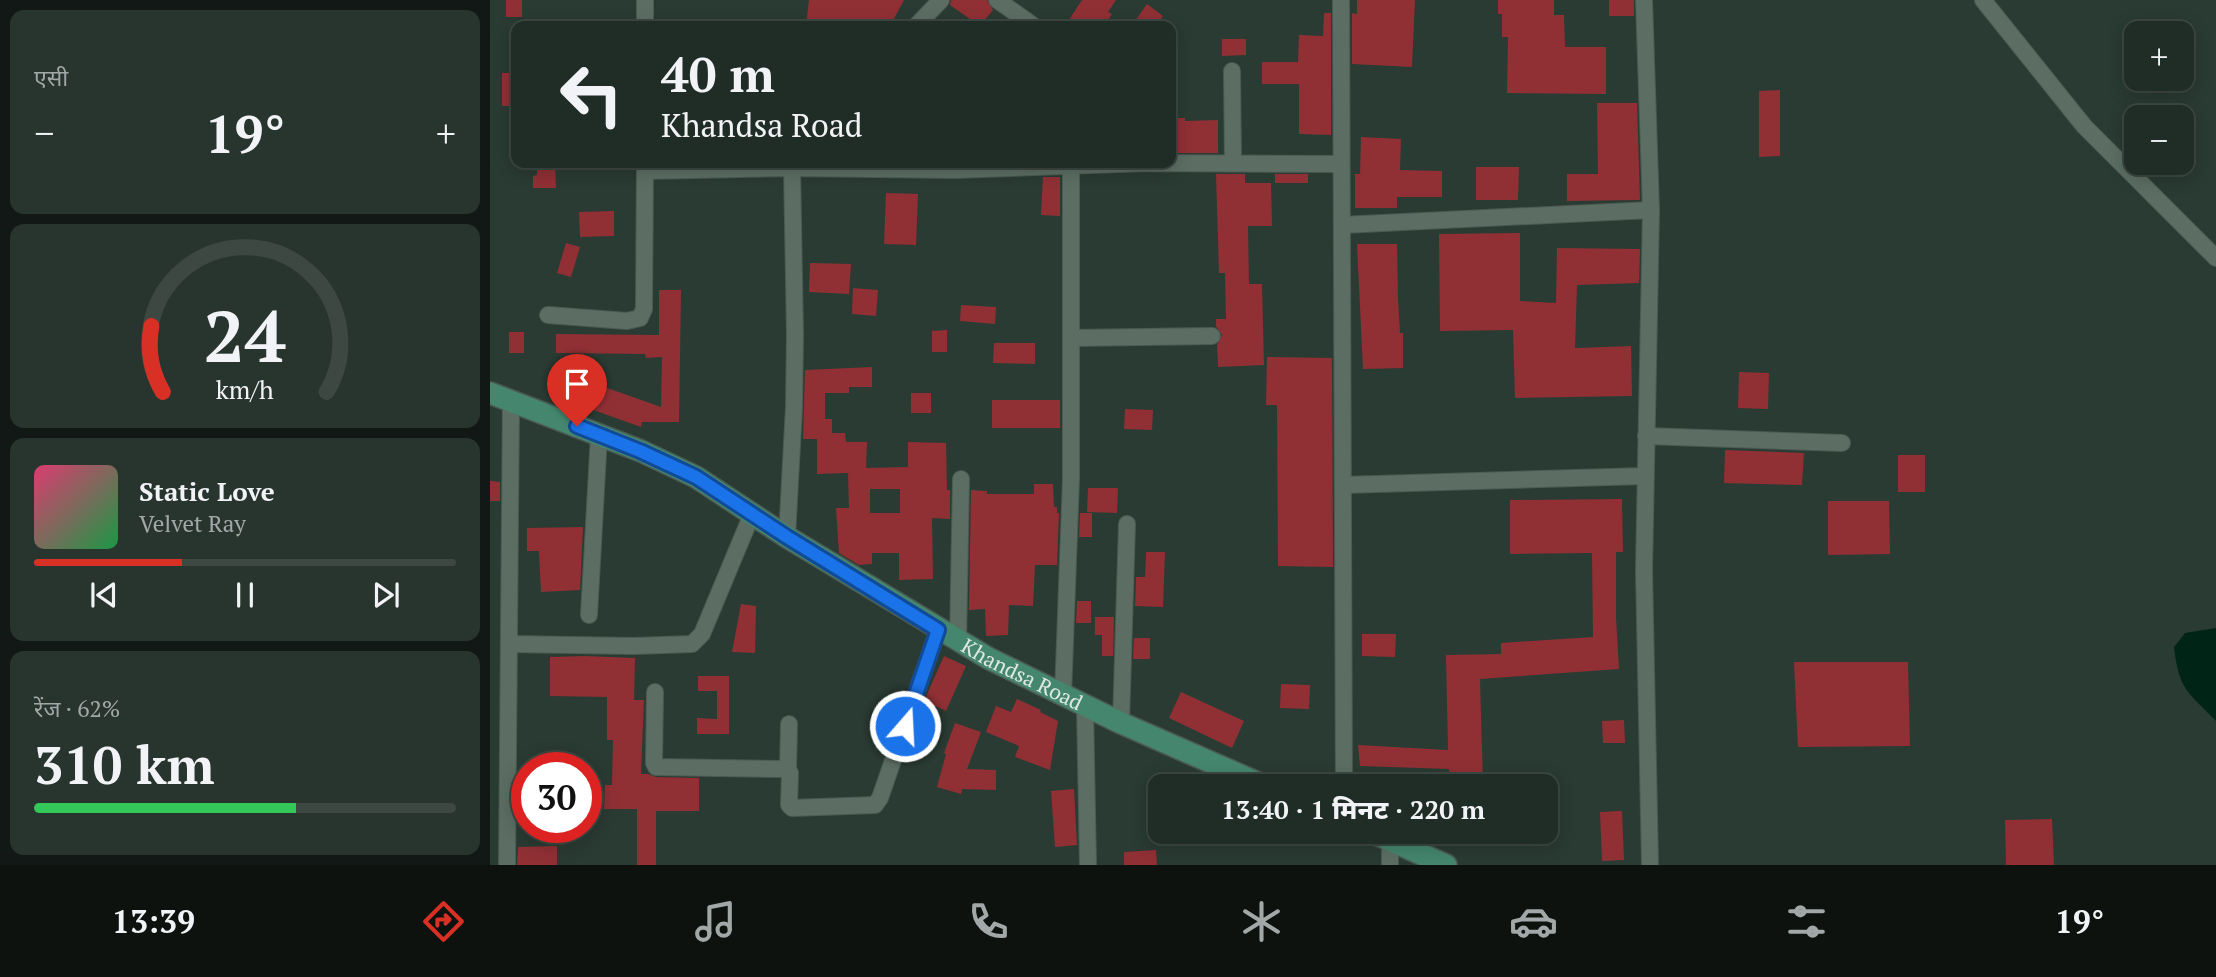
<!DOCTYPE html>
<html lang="hi">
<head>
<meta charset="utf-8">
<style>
  body { margin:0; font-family:"PT Serif","Noto Sans Devanagari",serif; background:#28342e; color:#f1f3f6; height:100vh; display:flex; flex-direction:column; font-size:26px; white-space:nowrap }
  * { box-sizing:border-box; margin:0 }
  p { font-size:23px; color:#a2a7a7 }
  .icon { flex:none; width:38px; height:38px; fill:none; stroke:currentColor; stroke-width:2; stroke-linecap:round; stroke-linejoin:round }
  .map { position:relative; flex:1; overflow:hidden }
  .sheet { display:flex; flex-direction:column; gap:10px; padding:10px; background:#121815; width:490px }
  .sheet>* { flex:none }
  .banner { position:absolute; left:21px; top:21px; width:665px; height:147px; border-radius:14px; box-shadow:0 4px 18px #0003,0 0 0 2px #3d4843; background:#202c26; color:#f1f3f6; overflow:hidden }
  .tools { position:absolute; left:1634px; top:21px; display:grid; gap:14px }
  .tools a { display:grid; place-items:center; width:70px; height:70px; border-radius:14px; background:#202c26; box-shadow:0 4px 18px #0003,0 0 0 2px #3d4843; font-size:35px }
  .speed { position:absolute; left:21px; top:752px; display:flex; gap:14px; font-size:35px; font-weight:700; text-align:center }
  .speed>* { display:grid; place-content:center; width:91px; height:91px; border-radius:50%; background:#202c26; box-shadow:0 4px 18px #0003,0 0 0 2px #3d4843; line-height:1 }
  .speed .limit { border:10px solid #d22; background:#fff; color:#111 }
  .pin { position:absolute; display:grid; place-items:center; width:60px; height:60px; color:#fff; margin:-72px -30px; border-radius:50% 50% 50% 0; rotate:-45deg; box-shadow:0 0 7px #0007 }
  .pin .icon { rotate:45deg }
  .me { position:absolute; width:77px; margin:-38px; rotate:19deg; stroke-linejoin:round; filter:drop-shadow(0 0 5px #0008) }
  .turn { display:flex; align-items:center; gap:24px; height:147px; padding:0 35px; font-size:32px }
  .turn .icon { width:91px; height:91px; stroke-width:2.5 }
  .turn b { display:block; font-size:49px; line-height:60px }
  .big { font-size:52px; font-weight:800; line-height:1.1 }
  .sheet .card { flex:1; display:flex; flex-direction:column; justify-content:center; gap:10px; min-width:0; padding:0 24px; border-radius:14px; background:#28342e }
  .sheet .dial { align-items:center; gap:0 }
  .dial svg { height:182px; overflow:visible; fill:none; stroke:#3d4843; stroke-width:7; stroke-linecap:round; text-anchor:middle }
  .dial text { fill:#f1f3f6; stroke:none }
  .song { display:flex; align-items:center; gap:21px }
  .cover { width:84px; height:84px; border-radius:10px; background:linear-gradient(135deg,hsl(340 70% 55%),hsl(140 70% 35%)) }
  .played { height:7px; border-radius:4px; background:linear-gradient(90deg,#d93025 35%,#3d4843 35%) }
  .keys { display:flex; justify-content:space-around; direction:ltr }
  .heat { display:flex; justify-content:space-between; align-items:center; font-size:38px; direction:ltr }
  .charge { height:10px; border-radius:5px; background:linear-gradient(90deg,#34c759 62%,#3d4843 0) }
  .trip { position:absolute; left:658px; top:774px; width:410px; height:70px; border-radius:14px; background:#202c26; box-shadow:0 4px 18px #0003,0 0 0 2px #3d4843; font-weight:800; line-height:70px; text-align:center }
  .menu { display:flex; height:112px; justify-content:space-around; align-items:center; background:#0d120f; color:#a2a7a7 }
  .menu .icon { width:49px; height:49px }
  .menu .on { color:#d93025 }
  .menu b { font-size:32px; color:#f1f3f6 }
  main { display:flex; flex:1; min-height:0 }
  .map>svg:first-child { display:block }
  .water { fill:#002517 }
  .building { fill:#903035; fill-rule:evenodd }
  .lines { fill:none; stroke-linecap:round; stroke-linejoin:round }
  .street-casing { stroke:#4b5952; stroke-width:18 }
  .secondary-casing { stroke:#4b5952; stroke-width:24 }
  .street { stroke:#5c6e64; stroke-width:16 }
  .secondary { stroke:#45866e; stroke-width:21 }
  .route-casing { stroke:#114b97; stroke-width:18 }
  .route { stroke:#1a73e8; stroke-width:12 }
  .labels { text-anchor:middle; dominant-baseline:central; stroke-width:7; stroke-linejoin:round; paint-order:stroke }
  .street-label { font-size:21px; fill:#dee8e3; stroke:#203129 }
</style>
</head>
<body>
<main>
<section class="sheet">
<div class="card"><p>एसी</p>
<div class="heat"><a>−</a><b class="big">19°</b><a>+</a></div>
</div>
<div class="card dial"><svg viewBox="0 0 100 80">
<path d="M14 69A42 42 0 1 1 86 69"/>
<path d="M14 69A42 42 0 0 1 9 40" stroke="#d93025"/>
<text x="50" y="56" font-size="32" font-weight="700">24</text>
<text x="50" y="72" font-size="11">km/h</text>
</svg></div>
<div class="card">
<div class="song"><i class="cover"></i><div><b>Static Love</b><p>Velvet Ray</p></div></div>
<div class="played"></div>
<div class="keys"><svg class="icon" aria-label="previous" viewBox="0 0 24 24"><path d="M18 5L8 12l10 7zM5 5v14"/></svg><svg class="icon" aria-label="pause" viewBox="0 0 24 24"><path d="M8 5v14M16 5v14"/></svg><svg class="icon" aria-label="next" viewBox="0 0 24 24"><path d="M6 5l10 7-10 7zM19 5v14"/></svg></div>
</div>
<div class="card"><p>रेंज · 62%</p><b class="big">310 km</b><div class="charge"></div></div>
</section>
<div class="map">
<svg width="1726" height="865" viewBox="0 0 1726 865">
  <rect width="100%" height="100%" fill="#2a3b33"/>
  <path class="water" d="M1726,628V721C1697,691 1689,690 1684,647L1695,633Z"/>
  <g class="building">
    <rect x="16" y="0" width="16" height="17"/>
    <path d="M319,0H414L400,26H316Z"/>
    <path d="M461,0H497L503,10L490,26L460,5Z"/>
    <path d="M592,0H626L618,12L622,14L614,26H575Z"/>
    <path d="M867,0H925L922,67L862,64V13L867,14Z"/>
    <path d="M1008,0H1064V15H1074L1075,47H1116V94L1017,93L1018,37H1012V14H1008Z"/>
    <rect x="1119" y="0" width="25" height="16"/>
    <path d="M657,4L673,16L665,26H652L645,21Z"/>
    <path d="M834,13H841V135L809,134V84H772V62H808L809,35L833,36Z"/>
    <path d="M732,39H756V55L732,56Z"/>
    <rect x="12" y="73" width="14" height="33"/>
    <path d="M1290,90V156L1269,157V91Z"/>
    <path d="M1107,103H1147L1150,200L1077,201V174H1108Z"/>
    <path d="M681,118H695V121L728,120V153H681Z"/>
    <path d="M871,137L911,139L910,170L952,171V197H907V208H865V174H870Z"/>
    <path d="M47,163H65L66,188H43V176L47,175Z"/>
    <path d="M986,167H1029L1028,200H986Z"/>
    <path d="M726,174H755V183H781L782,226H758L759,284H772L774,365L728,367L727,345L732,335L726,326V319H736L735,273H729Z"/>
    <rect x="785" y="174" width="33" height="9"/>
    <path d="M553,177H570V216L551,215Z"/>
    <path d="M396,193L428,194L426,245L394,244Z"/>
    <path d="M124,211V236L90,237L89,212Z"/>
    <path d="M1030,233V301L1066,303L1067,248L1150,249L1149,283L1087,285L1085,348L1141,346L1142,396L1025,398L1023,330L950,331L949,234Z"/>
    <path d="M76,243L90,247L81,277L67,273Z"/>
    <path d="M867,244H907L908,298L910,333H913V368L873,369Z"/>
    <path d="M320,263L361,264L359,294L319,292Z"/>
    <path d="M363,288L388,290L386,316L362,314Z"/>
    <path d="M169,290H191L189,422H152L151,427L64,396L72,372L171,407L172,357L156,358L155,354L66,353V334L169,335Z"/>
    <path d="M471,305L506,307L505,324L470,321Z"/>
    <path d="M457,330V352H442V331Z"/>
    <rect x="19" y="332" width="15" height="21"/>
    <path d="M504,343H545V364L503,363Z"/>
    <path d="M777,357L842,358L843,567L788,566L787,405H776Z"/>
    <path d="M382,367V387H359V393H335V419H342V433H355L356,442H377L376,468L418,467V442L456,443L457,490H460V519L442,518L443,579L409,580V553H382V564L369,565L349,553L346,508H359L358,473L327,474V439H313L315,370ZM380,489H410V513H380Z"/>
    <path d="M1249,372L1279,373L1278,409L1248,408Z"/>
    <rect x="421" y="393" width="20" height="20"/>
    <rect x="502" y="400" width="68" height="28"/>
    <path d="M635,409L663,410L662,430L634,429Z"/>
    <path d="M1235,450L1314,453L1312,485L1234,483Z"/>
    <rect x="1408" y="455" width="27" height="37"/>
    <path d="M0,481L10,482V501H0Z"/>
    <path d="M544,484H563L564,507H567V513H569L567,565H545L543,606L519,605L518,635L496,636L495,609L479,610L481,490L497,491V494H544Z"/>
    <path d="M598,488H628L627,513L597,512Z"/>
    <path d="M1132,499L1133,552H1126V618L1129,669L990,679L993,786H959V769L870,766L868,745L958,750L956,655L1011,654V643L1103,637L1102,553L1020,554V500Z"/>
    <path d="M1338,501H1399L1400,554L1338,555Z"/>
    <path d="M590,513H602V537H589Z"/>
    <path d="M93,527L90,590L51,592L49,551H37V528Z"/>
    <path d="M656,552H675L673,607L645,606L646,577H655Z"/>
    <path d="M587,601H601V623H586Z"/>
    <path d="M251,604L266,606L265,653L242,652Z"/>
    <path d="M605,617H624L623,656H612V635H605Z"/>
    <path d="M872,634H906L905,657L872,656Z"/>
    <path d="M644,638H660V659H643Z"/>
    <path d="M94,656L145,658L144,700H154L151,774H158L166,777L209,778V811H166V865H147V809H114L115,785H122L123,740H117V697L60,696V657Z"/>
    <path d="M454,656L476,666L456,711L434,701Z"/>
    <path d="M1304,662H1418L1420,746L1308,747Z"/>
    <path d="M208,676H239V734H207V718L227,719V691H208Z"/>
    <path d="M791,684L820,685L819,709L790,708Z"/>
    <path d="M691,692L754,721L742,748L679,718Z"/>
    <path d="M527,699L551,710L550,712L568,721L560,770L525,757L529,746L496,732L506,706L521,712Z"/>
    <path d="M1134,720L1135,743H1113L1112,721Z"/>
    <path d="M465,723L491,732L477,769L506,770V790L472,789L471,794L447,787L456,754L454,753Z"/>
    <path d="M584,789L587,845L565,847L561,791Z"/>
    <path d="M1132,811L1134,860L1112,861L1110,812Z"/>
    <path d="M1562,819L1564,865H1516L1515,820Z"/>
    <path d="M67,846V865H27L28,847Z"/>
    <path d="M666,850L667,865H634V852Z"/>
  </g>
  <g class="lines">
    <defs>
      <g id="street">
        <path d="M155,0V26"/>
        <path d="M507,0L544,26"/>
        <path d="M851,0L854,786"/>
        <path d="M1154,0L1161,210L1154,570L1160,865"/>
        <path d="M1493,0L1594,126L1726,258"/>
        <path d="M426,26L451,0"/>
        <path d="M742,71L743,163"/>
        <path d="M155,171L302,168L465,170L656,163L851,164"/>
        <path d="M852,225L1161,210"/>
        <path d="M58,315L137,321L150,318L154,309L155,163"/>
        <path d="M582,338L722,336"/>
        <path d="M1156,436L1352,443"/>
        <path d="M853,485L1154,476"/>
        <path d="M297,537L304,407L305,335L302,168"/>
        <path d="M99,615L109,435"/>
        <path d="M468,642L471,479"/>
        <path d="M20,644L144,646L202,644L212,634L262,514"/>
        <path d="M165,692L164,763L166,767L294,769L300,773L299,805L302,808L385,805L390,798L448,630"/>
        <path d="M573,695L581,479V166"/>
        <path d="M595,706L598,865"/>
        <path d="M631,723L637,524"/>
        <path d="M298,770L299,724"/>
        <path d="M17,865L21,401"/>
        <path d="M900,865V840"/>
      </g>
      <g id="secondary">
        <path id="s1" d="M0,393L151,451L206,477L297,537L498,658L631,723L775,786"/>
        <path d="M879,831L956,865"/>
      </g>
    </defs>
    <use href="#street" class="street-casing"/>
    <use href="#secondary" class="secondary-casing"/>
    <use href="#street" class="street"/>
    <use href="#secondary" class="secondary"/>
  </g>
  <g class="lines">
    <defs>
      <path id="route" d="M87,426L150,451L206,477L297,537L448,630L415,726"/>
    </defs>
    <use href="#route" class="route-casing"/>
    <use href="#route" class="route"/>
  </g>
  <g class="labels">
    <g class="street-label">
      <text stroke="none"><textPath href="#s1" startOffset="604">Khandsa Road</textPath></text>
    </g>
  </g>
</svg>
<div class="tools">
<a>+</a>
<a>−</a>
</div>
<div class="speed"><div class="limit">30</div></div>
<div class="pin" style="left:87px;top:426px;background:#d93025"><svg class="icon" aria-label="arrive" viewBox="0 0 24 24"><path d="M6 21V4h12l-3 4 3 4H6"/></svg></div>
<svg class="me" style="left:415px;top:726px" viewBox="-20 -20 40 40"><circle r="17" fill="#1a73e8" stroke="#fff" stroke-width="3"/><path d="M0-11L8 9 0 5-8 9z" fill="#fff"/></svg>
<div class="trip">13:40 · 1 मिनट · 220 m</div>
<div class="banner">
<div class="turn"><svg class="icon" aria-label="left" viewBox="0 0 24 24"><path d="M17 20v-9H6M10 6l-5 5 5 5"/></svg><div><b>40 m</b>Khandsa Road</div></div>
</div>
</div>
</main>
<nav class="menu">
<b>13:39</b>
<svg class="icon on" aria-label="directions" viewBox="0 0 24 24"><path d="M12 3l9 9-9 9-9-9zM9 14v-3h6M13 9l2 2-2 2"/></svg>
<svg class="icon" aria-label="music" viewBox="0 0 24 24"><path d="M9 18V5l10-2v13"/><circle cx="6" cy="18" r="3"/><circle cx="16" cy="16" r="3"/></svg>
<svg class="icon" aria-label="phone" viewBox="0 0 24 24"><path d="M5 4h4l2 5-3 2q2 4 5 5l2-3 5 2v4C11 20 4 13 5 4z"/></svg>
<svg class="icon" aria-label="climate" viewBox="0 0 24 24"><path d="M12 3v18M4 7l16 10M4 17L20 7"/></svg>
<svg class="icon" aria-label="car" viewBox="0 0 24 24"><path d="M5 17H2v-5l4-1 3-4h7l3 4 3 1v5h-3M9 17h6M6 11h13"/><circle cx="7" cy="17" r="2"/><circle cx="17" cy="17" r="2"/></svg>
<svg class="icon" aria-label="filters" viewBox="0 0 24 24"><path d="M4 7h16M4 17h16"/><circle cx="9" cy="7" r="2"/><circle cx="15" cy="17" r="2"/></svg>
<b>19°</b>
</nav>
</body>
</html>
